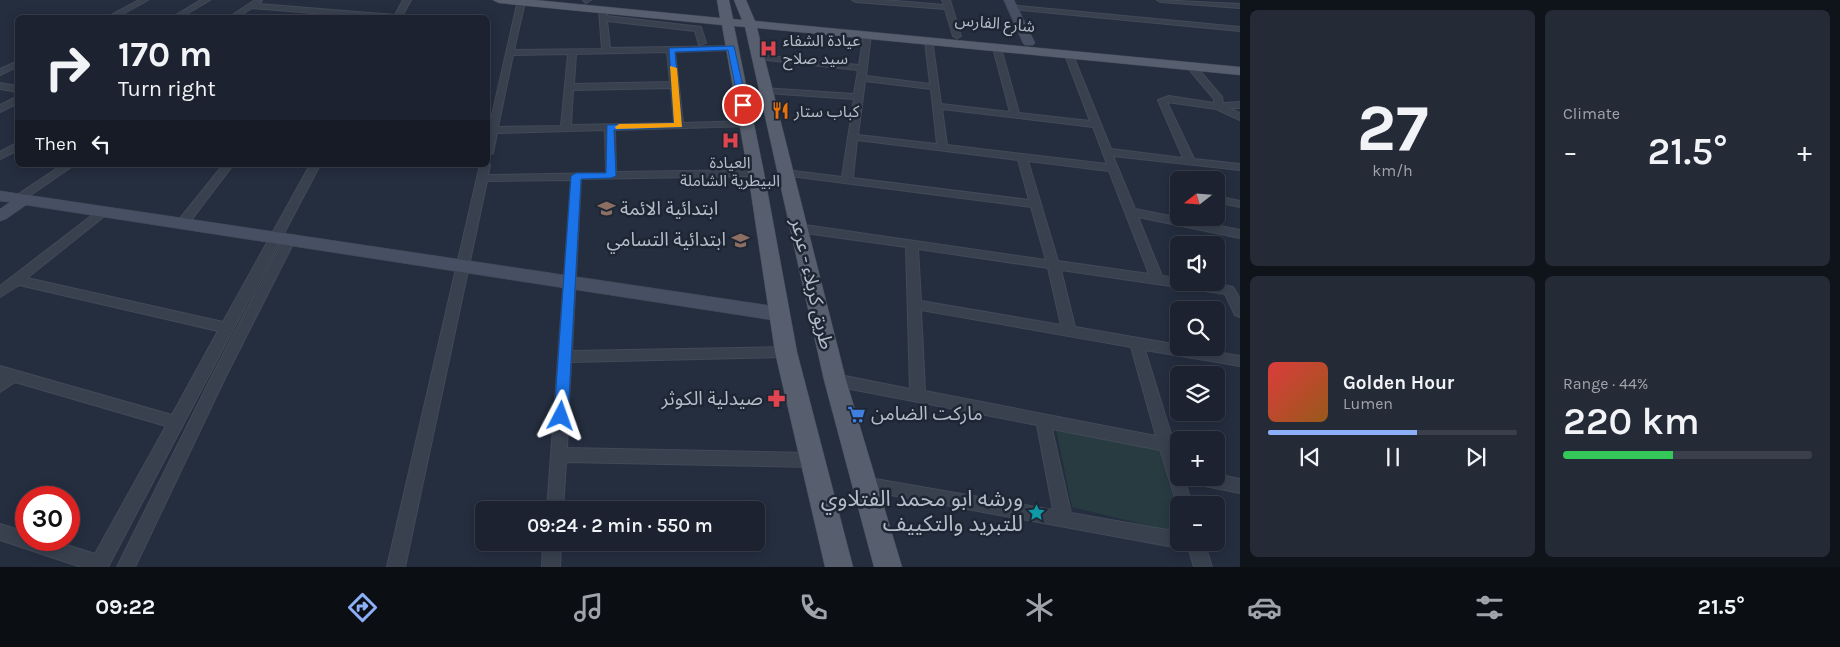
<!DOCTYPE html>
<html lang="en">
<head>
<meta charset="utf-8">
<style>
  body { margin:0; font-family:Karla,"Noto Sans Arabic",sans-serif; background:#252a37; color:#f1f3f6; height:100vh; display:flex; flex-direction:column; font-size:19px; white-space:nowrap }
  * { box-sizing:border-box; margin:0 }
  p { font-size:16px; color:#a0a4aa }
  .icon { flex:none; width:28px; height:28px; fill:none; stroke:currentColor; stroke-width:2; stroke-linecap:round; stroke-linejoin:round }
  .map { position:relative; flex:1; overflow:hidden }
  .details { display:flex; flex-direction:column; gap:10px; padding:10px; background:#0f131a; width:600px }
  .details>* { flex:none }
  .banner { position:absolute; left:15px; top:15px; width:475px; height:152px; border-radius:8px; box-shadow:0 2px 12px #0003,0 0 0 1px #3a3f4b; background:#1c222f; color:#f1f3f6; overflow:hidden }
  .needle { width:32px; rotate:253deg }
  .controls { position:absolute; left:1170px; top:171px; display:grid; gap:10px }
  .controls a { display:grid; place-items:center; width:55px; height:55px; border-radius:8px; background:#1c222f; box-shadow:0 2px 12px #0003,0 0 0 1px #3a3f4b; font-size:25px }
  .speed { position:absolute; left:15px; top:486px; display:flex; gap:10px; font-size:25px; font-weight:700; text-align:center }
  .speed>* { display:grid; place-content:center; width:65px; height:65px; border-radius:50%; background:#1c222f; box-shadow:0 2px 12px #0003,0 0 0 1px #3a3f4b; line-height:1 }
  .speed .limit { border:8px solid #d22; background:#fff; color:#111 }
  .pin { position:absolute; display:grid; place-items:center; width:42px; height:42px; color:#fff; margin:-21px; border:2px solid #fff; border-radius:50%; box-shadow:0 1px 5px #0007 }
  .me { position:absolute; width:55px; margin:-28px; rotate:4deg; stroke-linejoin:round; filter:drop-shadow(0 0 4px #0008) }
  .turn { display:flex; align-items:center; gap:18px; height:105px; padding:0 20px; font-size:22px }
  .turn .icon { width:65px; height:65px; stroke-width:2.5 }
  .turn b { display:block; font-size:35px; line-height:42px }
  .then { display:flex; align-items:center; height:48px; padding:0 20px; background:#0003; gap:10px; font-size:19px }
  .big { font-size:38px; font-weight:600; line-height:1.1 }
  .details .tile { flex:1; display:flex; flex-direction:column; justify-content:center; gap:8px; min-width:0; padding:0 18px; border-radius:8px; background:#252a37 }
  .details .dial { align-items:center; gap:0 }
  .dial b { font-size:65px; line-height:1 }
  .song { display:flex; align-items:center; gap:15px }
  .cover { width:60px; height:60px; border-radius:8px; background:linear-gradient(135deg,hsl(0 70% 55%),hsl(30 70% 35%)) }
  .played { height:5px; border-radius:2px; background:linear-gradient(90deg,#8daff7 60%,#3a3f4b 60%) }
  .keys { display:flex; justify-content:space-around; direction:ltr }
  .heat { display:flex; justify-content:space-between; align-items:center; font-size:28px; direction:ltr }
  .charge { height:8px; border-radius:4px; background:linear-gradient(90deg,#34c759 44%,#3a3f4b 0) }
  .details .tiles { flex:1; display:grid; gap:10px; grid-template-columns:repeat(2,1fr) }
  .trip { position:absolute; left:475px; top:501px; width:290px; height:50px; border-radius:8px; background:#1c222f; box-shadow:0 2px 12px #0003,0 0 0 1px #3a3f4b; font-weight:600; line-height:50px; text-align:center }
  .tab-bar { display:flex; height:80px; justify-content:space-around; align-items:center; background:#0b0e13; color:#a0a4aa }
  .tab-bar .icon { width:35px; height:35px }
  .tab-bar .selected { color:#8daff7 }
  .tab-bar b { font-size:22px; color:#f1f3f6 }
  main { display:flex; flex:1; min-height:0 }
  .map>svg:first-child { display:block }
  .green { fill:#273b40 }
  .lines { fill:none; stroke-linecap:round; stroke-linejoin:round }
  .street-casing { stroke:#424a58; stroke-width:2 }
  .secondary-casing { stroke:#424a58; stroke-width:1 }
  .primary-casing { stroke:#424a58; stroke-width:1 }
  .street { fill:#39414f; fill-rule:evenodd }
  .secondary { fill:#474f62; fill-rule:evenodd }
  .primary { fill:#575f6f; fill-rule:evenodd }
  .route { fill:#1a73e8; stroke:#114b97 }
  .slow { fill:#f59e0b }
  .labels { text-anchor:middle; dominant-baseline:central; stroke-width:5; stroke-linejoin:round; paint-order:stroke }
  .far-street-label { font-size:16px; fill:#b5bcc9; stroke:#1e2634 }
  .far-poi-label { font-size:16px; fill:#b5bcc9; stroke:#1e2634; text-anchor:start }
  .poi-label { font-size:19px; fill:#b5bcc9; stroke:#1e2634; text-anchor:start }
  .street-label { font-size:19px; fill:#b5bcc9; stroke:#1e2634 }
  .near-poi-label { font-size:22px; fill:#b5bcc9; stroke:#1e2634; text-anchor:end }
</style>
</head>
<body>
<main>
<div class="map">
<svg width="1240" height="567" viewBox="0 0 1240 567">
  <rect width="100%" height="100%" fill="#252e3f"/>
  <path class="green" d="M1056,429L1158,448L1179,516V533L1072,507Z"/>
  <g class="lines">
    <defs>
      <g id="street">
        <path d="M139,0H148L116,18H106Z"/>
        <path d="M201,0H210L180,18H171Z"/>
        <path d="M255,0L262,1L258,4L395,15L403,0H411L401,18H374L252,8L237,18H228Z"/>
        <path d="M518,0L525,2L514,50L602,49L599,11L603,9L607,11V16L701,27L706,43L699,45L695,31L607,21L610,48L735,46L736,48L732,50L675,52L683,123L747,121L752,124L750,126L615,130L616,172L756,170L761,173L756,176L581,179L572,351L786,347L791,348L793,352L791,356L786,357L571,362L567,448L813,453L819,455L821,460L819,465L813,467L566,462L563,510H547L571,180L487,181L405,567H387L480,165H488L489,163L490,165L488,175L606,173L605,130L497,133L493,153L488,156V133ZM667,52L670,82L574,84L576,54ZM568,54L561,126L498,127L513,55ZM671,88L674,123L571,125L573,90Z"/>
        <path d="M583,0H591L586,3Z"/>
        <path d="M852,0H884L944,5L942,0H950L961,36L957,38L953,36L945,9L856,2Z"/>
        <path d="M1157,0L1240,4V8L1161,2Z"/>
        <path d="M1009,5L1240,27V31L1012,9H1009Z"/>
        <path d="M864,33L871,35L866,76L930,84L925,41L932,39L941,104L1010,112L993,48L997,46L1001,48L1019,113L1090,121L1065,55L1072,53L1111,149L1183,158L1158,100L1169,96L1214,103V99L1188,68V64H1194L1222,97L1223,103L1240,102V108H1229L1240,113V120L1216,109L1167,102L1194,159L1240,164V170L1113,156L1135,209L1240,230V238L1138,217L1162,276L1179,278V282H1207L1233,287L1240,299V317L1235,315L1225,294L1061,270L1075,327L1179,345V348H1193L1240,356V366L1145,350L1179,460V478H1184L1192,505H1179V511L1160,450L1052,429L1071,513L1179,532V542H1204L1212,567H1194L1187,543L1185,546L1179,548L858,489L856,484L858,479L864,477L1053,510L1037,425L835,386L830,384L828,380L830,376L835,374L910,389L906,247L798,232L792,228L794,225L798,224L1046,260L1031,207L782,175L781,173L786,170L842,177L854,99L766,93L763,92V88L854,94L858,70L758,59L754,57L758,55L859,65ZM865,81L931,89L937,144L858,135ZM942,109L1093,127L1107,164L947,145ZM857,140L1018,160L1029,200L853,178ZM1028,161L1109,171L1149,274L1058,261ZM918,249L1048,268L1061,325L921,301ZM921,310L1131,347L1156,436L925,391Z"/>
        <path d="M18,61V66L0,75V69Z"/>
        <path d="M0,83L18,86V92L0,89Z"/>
        <path d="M18,96V103L0,112V105Z"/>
        <path d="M18,142V150L0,159V152Z"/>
        <path d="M62,165H74L22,201H14L13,199L14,197Z"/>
        <path d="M223,165H233L186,227H178L176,224L178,221Z"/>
        <path d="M310,165H320L108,567H81L0,540V524L26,532V540H51L95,554L166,426L15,382L0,392V366L172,415L218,331L19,285L0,297V286L99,210L103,209L109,212L107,214L27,278L223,322Z"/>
        <path d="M1216,196L1240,201V207L1216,202Z"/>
        <path d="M289,236L295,240L225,378L135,567H117L211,378L283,240Z"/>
        <path d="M1216,474L1240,479V493L1200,485L1194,483L1192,478H1216Z"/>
        <path d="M543,542H561L560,567H542Z"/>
      </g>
      <g id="secondary">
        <path d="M1004,0H1014L1035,43L1033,45H1025L1023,43Z"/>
        <path d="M0,191L779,307L785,309L788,314L785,319L779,321L26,205L6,219L0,221V209L10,202L0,201Z"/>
      </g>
      <path id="primary" d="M493,0H535L720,18L717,0H729L733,19L742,20L734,0H746L755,21L1240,67V75L757,28L846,380L902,567H874L824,380L745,27L734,26L764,173L797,352L853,567H825L775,352L748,173L722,25L499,3Z"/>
    </defs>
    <use href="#street" class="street-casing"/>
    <use href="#secondary" class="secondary-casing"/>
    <use href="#primary" class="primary-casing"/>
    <use href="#street" class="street"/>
    <use href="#secondary" class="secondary"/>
    <use href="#primary" class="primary"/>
  </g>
  <path class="route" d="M734,46L747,105L746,107L739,105L728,50L675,52L682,127L614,130L616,176L611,178L581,179L568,416L566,420L561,422L556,420L554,416L571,176L576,173H606L607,125L674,123L669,48Z"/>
  <path class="slow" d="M670,66L677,68L682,127L616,129L615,127L619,124L674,123Z"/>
  <defs>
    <symbol id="hospital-bare" viewBox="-9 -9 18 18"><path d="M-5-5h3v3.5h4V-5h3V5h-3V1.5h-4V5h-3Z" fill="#e0444e" stroke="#1e2634" stroke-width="2.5" paint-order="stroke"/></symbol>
    <symbol id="restaurant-bare" viewBox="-9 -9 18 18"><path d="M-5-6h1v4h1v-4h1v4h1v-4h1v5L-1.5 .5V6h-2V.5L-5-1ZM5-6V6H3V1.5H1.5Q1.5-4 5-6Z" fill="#e8710a" stroke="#1e2634" stroke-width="2.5" paint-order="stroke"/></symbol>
    <symbol id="school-bare" viewBox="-9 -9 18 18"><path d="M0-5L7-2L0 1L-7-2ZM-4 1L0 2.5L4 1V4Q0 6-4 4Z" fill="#8d6e63" stroke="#1e2634" stroke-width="2.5" paint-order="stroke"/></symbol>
    <symbol id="pharmacy-bare" viewBox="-9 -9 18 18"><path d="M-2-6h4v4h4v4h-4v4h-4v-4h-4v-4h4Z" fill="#e0444e" stroke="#1e2634" stroke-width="2.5" paint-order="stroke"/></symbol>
    <symbol id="supermarket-bare" viewBox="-9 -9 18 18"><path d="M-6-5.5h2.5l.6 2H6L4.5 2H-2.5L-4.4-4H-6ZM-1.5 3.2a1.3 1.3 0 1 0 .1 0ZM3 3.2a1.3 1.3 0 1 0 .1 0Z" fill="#3f7fe0" stroke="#1e2634" stroke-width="2.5" paint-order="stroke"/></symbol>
    <symbol id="sight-bare" viewBox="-9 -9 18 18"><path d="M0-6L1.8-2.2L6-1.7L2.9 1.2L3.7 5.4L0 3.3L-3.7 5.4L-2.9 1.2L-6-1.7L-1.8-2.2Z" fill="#0f9aa8" stroke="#1e2634" stroke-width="2.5" paint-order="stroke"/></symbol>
  </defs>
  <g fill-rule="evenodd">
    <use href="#hospital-bare" x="756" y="36" width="25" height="25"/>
    <use href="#restaurant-bare" x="768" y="98" width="25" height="25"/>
    <use href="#hospital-bare" x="718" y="128" width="25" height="25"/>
    <use href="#school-bare" x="594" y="196" width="25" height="25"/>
    <use href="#school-bare" x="728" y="228" width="25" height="25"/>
    <use href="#pharmacy-bare" x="764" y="386" width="25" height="25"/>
    <use href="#supermarket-bare" x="844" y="402" width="25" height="25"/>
    <use href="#sight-bare" x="1024" y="500" width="25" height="25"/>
  </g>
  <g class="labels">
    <g class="far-street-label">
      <text transform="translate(995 23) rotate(5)">شارع الفارس</text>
    </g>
    <g class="far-poi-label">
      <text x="783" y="40">عيادة الشفاء<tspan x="783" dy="18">سيد صلاح</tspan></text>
      <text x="794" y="111">كباب ستار</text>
      <text x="730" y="162" text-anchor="middle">العيادة<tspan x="730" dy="18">البيطرية الشاملة</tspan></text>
    </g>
    <g class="poi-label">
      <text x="620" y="209">ابتدائية الائمة</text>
      <text x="726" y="240" text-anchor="end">ابتدائية التسامي</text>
      <text x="763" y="399" text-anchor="end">صيدلية الكوثر</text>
      <text x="871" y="414">ماركت الضامن</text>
    </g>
    <g class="street-label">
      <text transform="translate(812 284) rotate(77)">طريق كربلاء - عرعر</text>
    </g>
    <g class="near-poi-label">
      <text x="1023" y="499">ورشه ابو محمد الفتلاوي<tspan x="1023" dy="25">للتبريد والتكييف</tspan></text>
    </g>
  </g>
</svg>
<div class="controls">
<a><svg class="needle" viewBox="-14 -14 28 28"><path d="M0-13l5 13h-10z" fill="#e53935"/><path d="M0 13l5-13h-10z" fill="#a0a4aa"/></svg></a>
<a><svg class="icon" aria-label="sound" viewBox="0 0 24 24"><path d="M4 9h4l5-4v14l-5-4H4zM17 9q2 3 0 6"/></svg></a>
<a><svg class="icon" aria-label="search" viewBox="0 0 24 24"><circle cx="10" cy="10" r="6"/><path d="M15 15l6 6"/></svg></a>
<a><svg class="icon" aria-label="layers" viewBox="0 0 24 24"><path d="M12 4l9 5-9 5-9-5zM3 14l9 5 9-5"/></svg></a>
<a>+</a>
<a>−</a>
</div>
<div class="speed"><div class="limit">30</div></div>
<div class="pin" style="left:743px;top:105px;background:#d93025"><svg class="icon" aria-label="arrive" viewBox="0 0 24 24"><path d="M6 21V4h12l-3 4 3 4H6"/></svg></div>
<svg class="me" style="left:561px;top:416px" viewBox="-20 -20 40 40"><path d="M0-17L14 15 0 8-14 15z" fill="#1a73e8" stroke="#fff" stroke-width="4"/></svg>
<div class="trip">09:24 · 2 min · 550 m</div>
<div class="banner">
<div class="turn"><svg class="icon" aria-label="right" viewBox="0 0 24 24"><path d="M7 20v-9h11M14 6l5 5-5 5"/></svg><div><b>170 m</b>Turn right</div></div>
<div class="then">Then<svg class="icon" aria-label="left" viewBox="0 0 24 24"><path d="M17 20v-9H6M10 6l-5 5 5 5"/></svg></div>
</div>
</div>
<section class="details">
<div class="tiles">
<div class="tile dial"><b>27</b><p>km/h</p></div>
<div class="tile"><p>Climate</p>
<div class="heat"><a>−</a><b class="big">21.5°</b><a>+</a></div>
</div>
<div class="tile">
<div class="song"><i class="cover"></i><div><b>Golden Hour</b><p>Lumen</p></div></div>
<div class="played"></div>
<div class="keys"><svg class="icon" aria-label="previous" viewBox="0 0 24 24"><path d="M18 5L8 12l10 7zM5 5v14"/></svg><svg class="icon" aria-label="pause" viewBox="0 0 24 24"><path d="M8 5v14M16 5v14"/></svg><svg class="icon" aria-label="next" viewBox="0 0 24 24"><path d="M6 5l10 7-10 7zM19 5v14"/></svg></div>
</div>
<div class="tile"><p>Range · 44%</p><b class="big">220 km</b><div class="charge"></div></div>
</div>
</section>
</main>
<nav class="tab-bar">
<b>09:22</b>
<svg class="icon selected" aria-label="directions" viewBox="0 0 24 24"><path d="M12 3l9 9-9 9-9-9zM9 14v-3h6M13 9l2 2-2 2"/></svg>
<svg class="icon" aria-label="music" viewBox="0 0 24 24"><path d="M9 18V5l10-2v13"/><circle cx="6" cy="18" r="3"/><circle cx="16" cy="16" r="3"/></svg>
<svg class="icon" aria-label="phone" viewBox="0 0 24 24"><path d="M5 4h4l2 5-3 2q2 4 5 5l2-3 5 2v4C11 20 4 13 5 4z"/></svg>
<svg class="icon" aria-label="climate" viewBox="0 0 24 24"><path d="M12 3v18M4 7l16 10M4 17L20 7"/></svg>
<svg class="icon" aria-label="car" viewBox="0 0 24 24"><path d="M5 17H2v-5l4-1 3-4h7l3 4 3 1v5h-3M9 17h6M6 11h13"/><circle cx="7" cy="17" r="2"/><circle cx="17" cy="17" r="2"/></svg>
<svg class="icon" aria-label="filters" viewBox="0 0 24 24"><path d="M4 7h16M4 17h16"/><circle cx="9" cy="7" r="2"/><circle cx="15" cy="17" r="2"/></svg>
<b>21.5°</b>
</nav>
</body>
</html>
